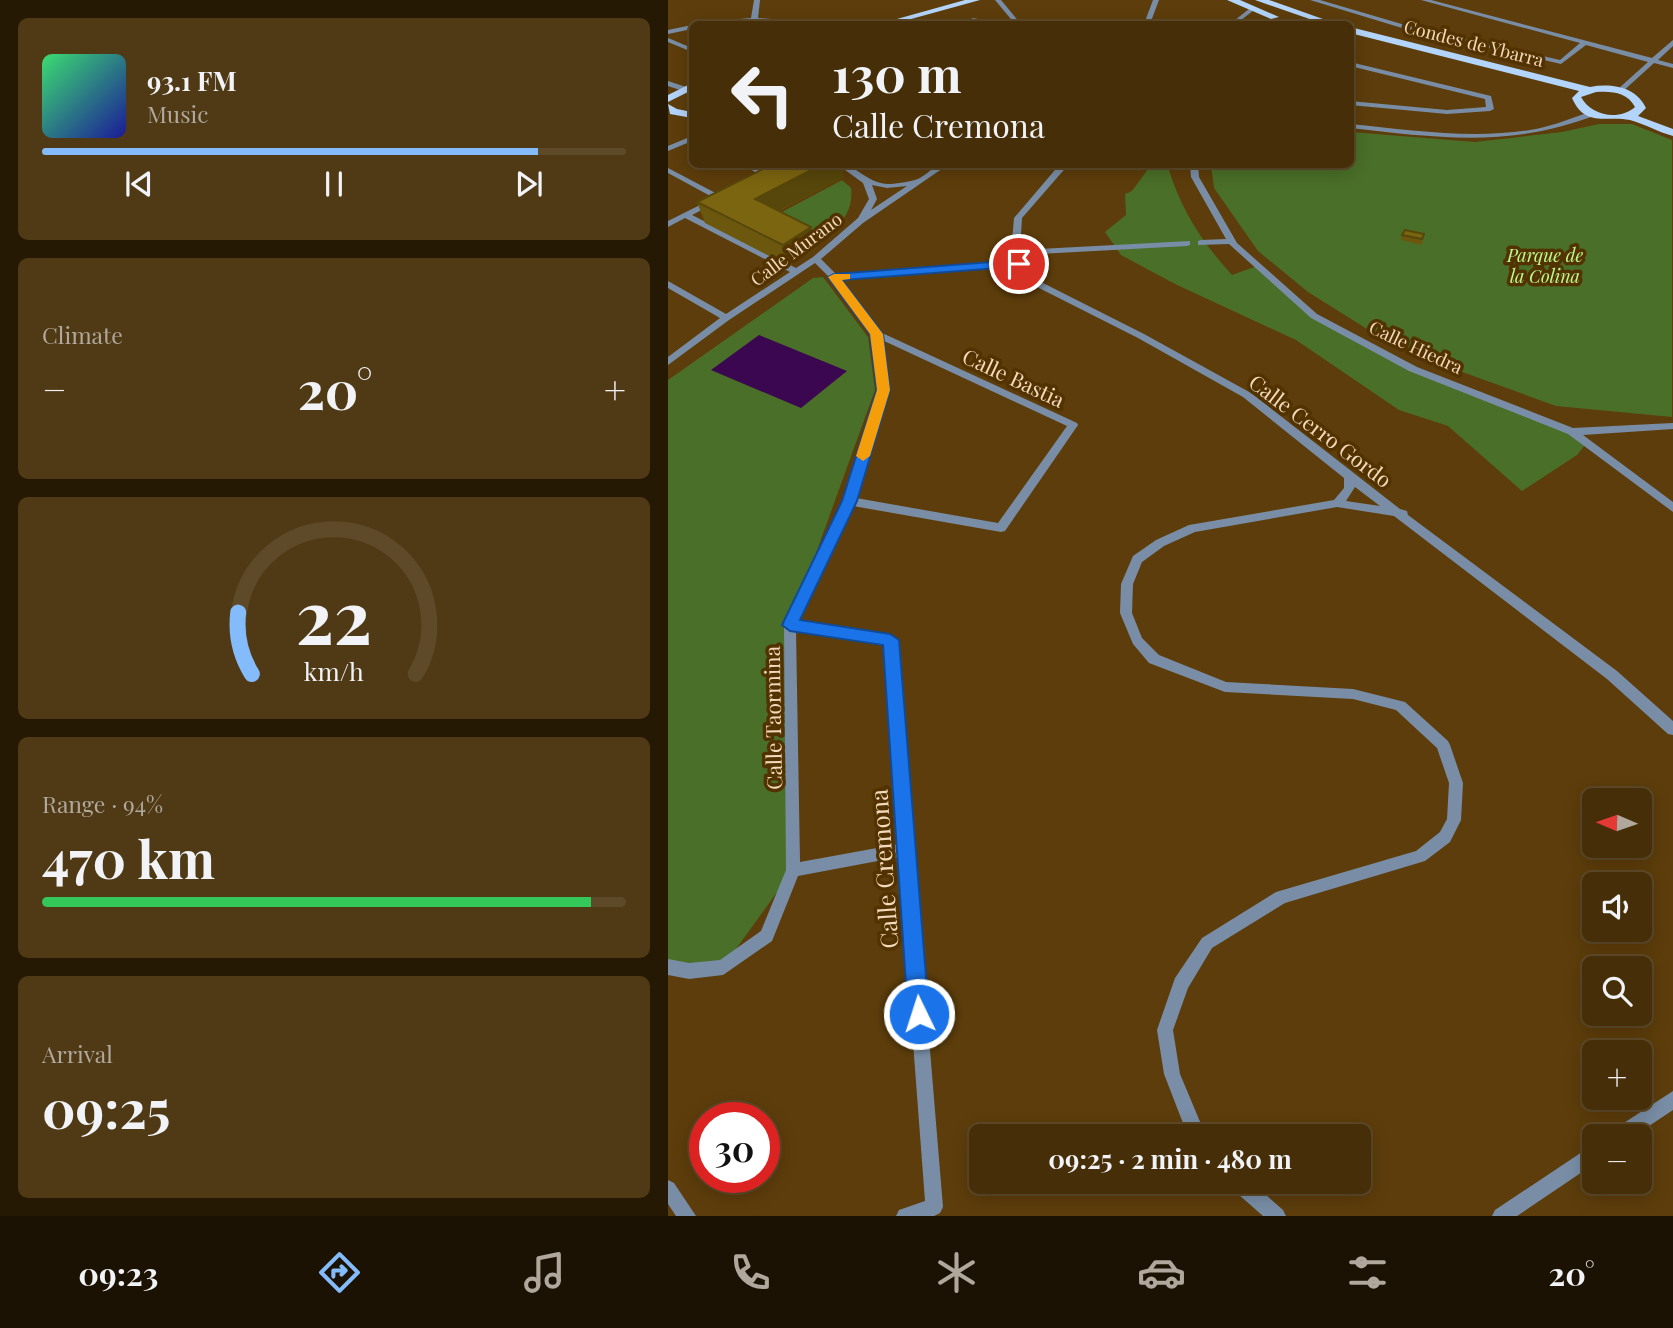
<!DOCTYPE html>
<html lang="en">
<head>
<meta charset="utf-8">
<style>
  body { margin:0; font-family:"Playfair Display",serif; background:#503a16; color:#f1f3f6; height:100vh; display:flex; flex-direction:column; font-size:26px; white-space:nowrap }
  * { box-sizing:border-box; margin:0 }
  p { font-size:23px; color:#b0a89c }
  .icon { flex:none; width:38px; height:38px; fill:none; stroke:currentColor; stroke-width:2; stroke-linecap:round; stroke-linejoin:round }
  .map { position:relative; flex:1; overflow:hidden }
  .side { display:flex; flex-direction:column; gap:18px; padding:18px; background:#261904; width:668px }
  .side>* { flex:none }
  .banner { position:absolute; left:21px; top:21px; width:665px; height:147px; border-radius:10px; box-shadow:0 4px 18px #0003,0 0 0 2px #5e4a29; background:#462e08; color:#f1f3f6; overflow:hidden }
  .needle { width:46px; rotate:272deg }
  .tools { position:absolute; left:914px; top:788px; display:grid; gap:14px }
  .tools a { display:grid; place-items:center; width:70px; height:70px; border-radius:10px; background:#462e08; box-shadow:0 4px 18px #0003,0 0 0 2px #5e4a29; font-size:35px }
  .speed { position:absolute; left:21px; top:1102px; display:flex; gap:14px; font-size:35px; font-weight:700; text-align:center }
  .speed>* { display:grid; place-content:center; width:91px; height:91px; border-radius:50%; background:#462e08; box-shadow:0 4px 18px #0003,0 0 0 2px #5e4a29; line-height:1 }
  .speed .limit { border:10px solid #d22; background:#fff; color:#111 }
  .pin { position:absolute; display:grid; place-items:center; width:60px; height:60px; color:#fff; margin:-30px; border:4px solid #fff; border-radius:50%; box-shadow:0 2px 7px #0007 }
  .me { position:absolute; width:77px; margin:-38px; rotate:356deg; stroke-linejoin:round; filter:drop-shadow(0 0 5px #0008) }
  .turn { display:flex; align-items:center; gap:24px; height:147px; padding:0 28px; font-size:32px }
  .turn .icon { width:91px; height:91px; stroke-width:2.5 }
  .turn b { display:block; font-size:49px; line-height:60px }
  .big { font-size:52px; font-weight:700; line-height:1.1 }
  .side .tile { flex:1; display:flex; flex-direction:column; justify-content:center; gap:10px; min-width:0; padding:0 24px; border-radius:10px; background:#503a16 }
  .side .dial { align-items:center; gap:0 }
  .dial svg { height:182px; overflow:visible; fill:none; stroke:#5e4a29; stroke-width:7; stroke-linecap:round; text-anchor:middle }
  .dial text { fill:#f1f3f6; stroke:none }
  .song { display:flex; align-items:center; gap:21px }
  .cover { width:84px; height:84px; border-radius:10px; background:linear-gradient(135deg,hsl(140 70% 55%),hsl(240 70% 35%)) }
  .played { height:7px; border-radius:4px; background:linear-gradient(90deg,#84bbfb 85%,#5e4a29 85%) }
  .keys { display:flex; justify-content:space-around; direction:ltr }
  .heat { display:flex; justify-content:space-between; align-items:center; font-size:38px; direction:ltr }
  .charge { height:10px; border-radius:5px; background:linear-gradient(90deg,#34c759 94%,#5e4a29 0) }
  .trip { position:absolute; left:301px; top:1124px; width:402px; height:70px; border-radius:10px; background:#462e08; box-shadow:0 4px 18px #0003,0 0 0 2px #5e4a29; font-weight:700; line-height:70px; text-align:center }
  .menu { display:flex; height:112px; justify-content:space-around; align-items:center; background:#1c1203; color:#b0a89c }
  .menu .icon { width:49px; height:49px }
  .menu .selected { color:#84bbfb }
  .menu b { font-size:32px; color:#f1f3f6 }
  main { display:flex; flex:1; min-height:0 }
  .map>svg:first-child { display:block }
  .green { fill:#4a6f28 }
  .water { fill:#3b0751 }
  .lines { fill:none; stroke-linecap:round; stroke-linejoin:round }
  .minor { fill:#798ea6; fill-rule:evenodd }
  .major { fill:#b3d4fb; fill-rule:evenodd }
  .wall { fill:#6b570e }
  .shaded-wall { fill:#57470b }
  .building { fill:#7c6510; stroke:#57470b; stroke-width:2 }
  .route { fill:#1a73e8; stroke:#114b97; stroke-width:2 }
  .slow { fill:#f59e0b }
  .labels { text-anchor:middle; dominant-baseline:central; stroke-width:7; stroke-linejoin:round; paint-order:stroke }
  .far-street-label { font-size:18px; fill:#f2d9bc; stroke:#523300 }
  .far-park-label { font-size:18px; font-style:italic; fill:#bcfa8b; stroke:#523300 }
  .street-label { font-size:21px; fill:#f2d9bc; stroke:#523300 }
  .near-street-label { font-size:24px; fill:#f2d9bc; stroke:#523300 }
</style>
</head>
<body>
<main>
<section class="side">
<div class="tile">
<div class="song"><i class="cover"></i><div><b>93.1 FM</b><p>Music</p></div></div>
<div class="played"></div>
<div class="keys"><svg class="icon" aria-label="previous" viewBox="0 0 24 24"><path d="M18 5L8 12l10 7zM5 5v14"/></svg><svg class="icon" aria-label="pause" viewBox="0 0 24 24"><path d="M8 5v14M16 5v14"/></svg><svg class="icon" aria-label="next" viewBox="0 0 24 24"><path d="M6 5l10 7-10 7zM19 5v14"/></svg></div>
</div>
<div class="tile"><p>Climate</p>
<div class="heat"><a>−</a><b class="big">20°</b><a>+</a></div>
</div>
<div class="tile dial"><svg viewBox="0 0 100 80">
<path d="M14 69A42 42 0 1 1 86 69"/>
<path d="M14 69A42 42 0 0 1 8 42" stroke="#84bbfb"/>
<text x="50" y="56" font-size="32" font-weight="700">22</text>
<text x="50" y="72" font-size="11">km/h</text>
</svg></div>
<div class="tile"><p>Range · 94%</p><b class="big">470 km</b><div class="charge"></div></div>
<div class="tile"><p>Arrival</p><b class="big">09:25</b></div>
</section>
<div class="map">
<svg width="1005" height="1216" viewBox="0 0 1005 1216">
  <rect width="100%" height="100%" fill="#5d3d0b"/>
  <g class="green">
    <path d="M931,124H964L1004,140V417L888,406L775,365L707,334L640,292L590,251L546,188L543,165L682,164L683,132L807,142L894,132Z"/>
    <path d="M483,165H526L500,167C513,210 534,242 564,275L589,266L646,316L745,369L904,432L917,445L909,455L854,491L780,426L731,410L628,340L507,284L453,255L437,232L458,215L457,194L464,191Z"/>
    <path d="M174,180L183,188C186,212 171,228 151,239L116,219L114,212Z"/>
    <path d="M155,277L200,337L207,390L122,625L125,870L55,967H0V380L145,278Z"/>
  </g>
  <path class="water" d="M91,335L179,371L133,408L43,370Z"/>
  <g class="lines">
    <g class="minor">
      <path d="M86,0H92L90,18L143,22L146,24L86,22L33,24L36,22L83,18Z"/>
      <path d="M327,0H333L353,24H347Z"/>
      <path d="M485,0H491L482,24H476Z"/>
      <path d="M642,0H652L737,25L892,60L912,43L753,0H763L984,58L1005,40V46L990,60L1005,64V68L986,63L953,93L949,91L950,89L980,62L918,45L893,64L734,28Z"/>
      <path d="M581,9L586,10L568,24H562Z"/>
      <path d="M305,18L310,19L304,24H297Z"/>
      <path d="M24,25V29L0,34V30Z"/>
      <path d="M0,38L24,48V52L0,42Z"/>
      <path d="M682,62L823,96L826,109L822,111L779,114L682,105V101L779,110L818,107L817,99L682,66Z"/>
      <path d="M0,81L18,87L19,89L15,91L0,86Z"/>
      <path d="M925,111H928V115C842,148 771,138 682,128V124C743,130 807,140 868,129C888,125 906,117 925,111Z"/>
      <path d="M24,136V141L0,151V146Z"/>
      <path d="M74,164H85L102,175L95,177Z"/>
      <path d="M169,164C188,164 199,183 219,184C227,184 239,182 247,180C260,176 264,164 281,164L195,223L153,259L168,274L346,262L343,253L346,218L392,164H401L354,218L352,250L522,241V245L519,246L352,255L355,263L375,283L476,334L583,393L732,509L739,511L740,515L949,671L1005,721V735L1000,734L939,679L726,516L669,507L527,532L496,546L474,562L465,584L464,613L474,638L491,655L558,682L685,689L737,702L780,741L782,745L795,783L793,820L782,842L757,861L617,903L544,948L520,988L505,1030L512,1074L538,1136H520L496,1074L489,1030L507,978L534,938L608,892L748,851L772,832L779,819L781,783L769,748L728,710L685,699L557,692L481,663L465,644L452,613L453,584L465,556L488,540L521,525L666,500L676,488V478L575,397L470,338L369,287L349,267L172,279L212,332L409,423L410,425L337,531L333,532L185,506L130,621L222,635L226,637L228,640L275,1207L272,1213L266,1216H228L231,1210L257,1201L231,857L130,876L104,941L55,975L21,979L0,975V959L21,963L52,960L93,931L118,870L116,625L176,501L210,390L204,334L163,279L147,263L61,320L0,365V357L52,318L0,288V281L58,314L122,272L17,218L0,227V221L46,198L0,173V168L57,198L24,215L128,268L145,257L190,218L201,199L195,183ZM204,185L219,188L239,186L203,210L209,199ZM214,340L399,426L330,523L188,498L220,390ZM687,487L712,506L678,501ZM128,631L216,644L231,844L132,862Z"/>
      <path d="M522,164H530L531,177L569,243L649,314L749,367L905,428L1005,423V429L915,435L1005,502V512L900,434L741,371L643,318L561,244L530,245V241L533,240L558,239L523,177Z"/>
      <path d="M1005,1091V1110L966,1136H942L945,1130Z"/>
      <path d="M926,1144V1164L849,1216H824L827,1210Z"/>
      <path d="M0,1180L6,1183L28,1216H8L0,1204Z"/>
      <path d="M559,1181H582L615,1210L618,1216H595L562,1187Z"/>
    </g>
    <g class="major">
      <path d="M297,0H312L225,24H211Z"/>
      <path d="M559,0H572L611,17L603,19Z"/>
      <path d="M587,0H601L669,24H656Z"/>
      <path d="M682,27L922,87C944,83 968,87 978,108L970,116L1005,129V136C990,132 977,124 962,120C939,115 917,128 904,98L911,91L682,33ZM928,92C944,91 959,92 967,107C951,121 923,116 913,97Z"/>
      <path d="M24,83V90L0,102V95Z"/>
      <path d="M0,104L9,109L24,112V118L2,114Z"/>
    </g>
  </g>
  <g class="wall">
    <path d="M176,177L111,211L149,248L121,266L37,223L29,202Z"/>
    <path d="M734,235L755,240L753,245L733,240Z"/>
  </g>
  <g class="shaded-wall">
    <path d="M155,164H173L176,177L94,219L87,199Z"/>
    <path d="M143,227L149,248L121,266L115,245Z"/>
  </g>
  <g class="building">
    <path d="M105,164H155L87,199L143,227L115,245L29,202Z"/>
    <path d="M737,230L756,234L754,239L734,235Z"/>
  </g>
  <path class="route" d="M351,260L355,261V266L174,280L215,334L222,390L189,501L132,620L222,634L231,640L261,1014L258,1022L251,1025L243,1022L240,1014L215,645L122,631L114,625L174,501L209,390L202,334L160,277L166,274Z"/>
  <path class="slow" d="M182,274V279L174,280L215,334L222,390L202,456L195,461L188,456L209,390L202,334L160,277L166,274Z"/>
  <g class="labels">
    <g class="far-street-label">
      <text transform="translate(806 43) rotate(14)">Condes de Ybarra</text>
      <text transform="translate(128 249) rotate(-37)">Calle Murano</text>
      <text transform="translate(748 347) rotate(25)">Calle Hiedra</text>
    </g>
    <g class="far-park-label">
      <text x="877" y="255">Parque de<tspan x="877" dy="21">la Colina</tspan></text>
    </g>
    <g class="street-label">
      <text transform="translate(346 377) rotate(25)">Calle Bastia</text>
      <text transform="translate(653 430) rotate(37)">Calle Cerro Gordo</text>
      <text transform="translate(104 718) rotate(-91)">Calle Taormina</text>
    </g>
    <g class="near-street-label">
      <text transform="translate(215 869) rotate(-94)">Calle Cremona</text>
    </g>
  </g>
</svg>
<div class="tools">
<a><svg class="needle" viewBox="-14 -14 28 28"><path d="M0-13l5 13h-10z" fill="#e53935"/><path d="M0 13l5-13h-10z" fill="#b0a89c"/></svg></a>
<a><svg class="icon" aria-label="sound" viewBox="0 0 24 24"><path d="M4 9h4l5-4v14l-5-4H4zM17 9q2 3 0 6"/></svg></a>
<a><svg class="icon" aria-label="search" viewBox="0 0 24 24"><circle cx="10" cy="10" r="6"/><path d="M15 15l6 6"/></svg></a>
<a>+</a>
<a>−</a>
</div>
<div class="speed"><div class="limit">30</div></div>
<div class="pin" style="left:351px;top:264px;background:#d93025"><svg class="icon" aria-label="arrive" viewBox="0 0 24 24"><path d="M6 21V4h12l-3 4 3 4H6"/></svg></div>
<svg class="me" style="left:251px;top:1014px" viewBox="-20 -20 40 40"><circle r="17" fill="#1a73e8" stroke="#fff" stroke-width="3"/><path d="M0-11L8 9 0 5-8 9z" fill="#fff"/></svg>
<div class="trip">09:25 · 2 min · 480 m</div>
<div class="banner">
<div class="turn"><svg class="icon" aria-label="left" viewBox="0 0 24 24"><path d="M17 20v-9H6M10 6l-5 5 5 5"/></svg><div><b>130 m</b>Calle Cremona</div></div>
</div>
</div>
</main>
<nav class="menu">
<b>09:23</b>
<svg class="icon selected" aria-label="directions" viewBox="0 0 24 24"><path d="M12 3l9 9-9 9-9-9zM9 14v-3h6M13 9l2 2-2 2"/></svg>
<svg class="icon" aria-label="music" viewBox="0 0 24 24"><path d="M9 18V5l10-2v13"/><circle cx="6" cy="18" r="3"/><circle cx="16" cy="16" r="3"/></svg>
<svg class="icon" aria-label="phone" viewBox="0 0 24 24"><path d="M5 4h4l2 5-3 2q2 4 5 5l2-3 5 2v4C11 20 4 13 5 4z"/></svg>
<svg class="icon" aria-label="climate" viewBox="0 0 24 24"><path d="M12 3v18M4 7l16 10M4 17L20 7"/></svg>
<svg class="icon" aria-label="car" viewBox="0 0 24 24"><path d="M5 17H2v-5l4-1 3-4h7l3 4 3 1v5h-3M9 17h6M6 11h13"/><circle cx="7" cy="17" r="2"/><circle cx="17" cy="17" r="2"/></svg>
<svg class="icon" aria-label="filters" viewBox="0 0 24 24"><path d="M4 7h16M4 17h16"/><circle cx="9" cy="7" r="2"/><circle cx="15" cy="17" r="2"/></svg>
<b>20°</b>
</nav>
</body>
</html>
